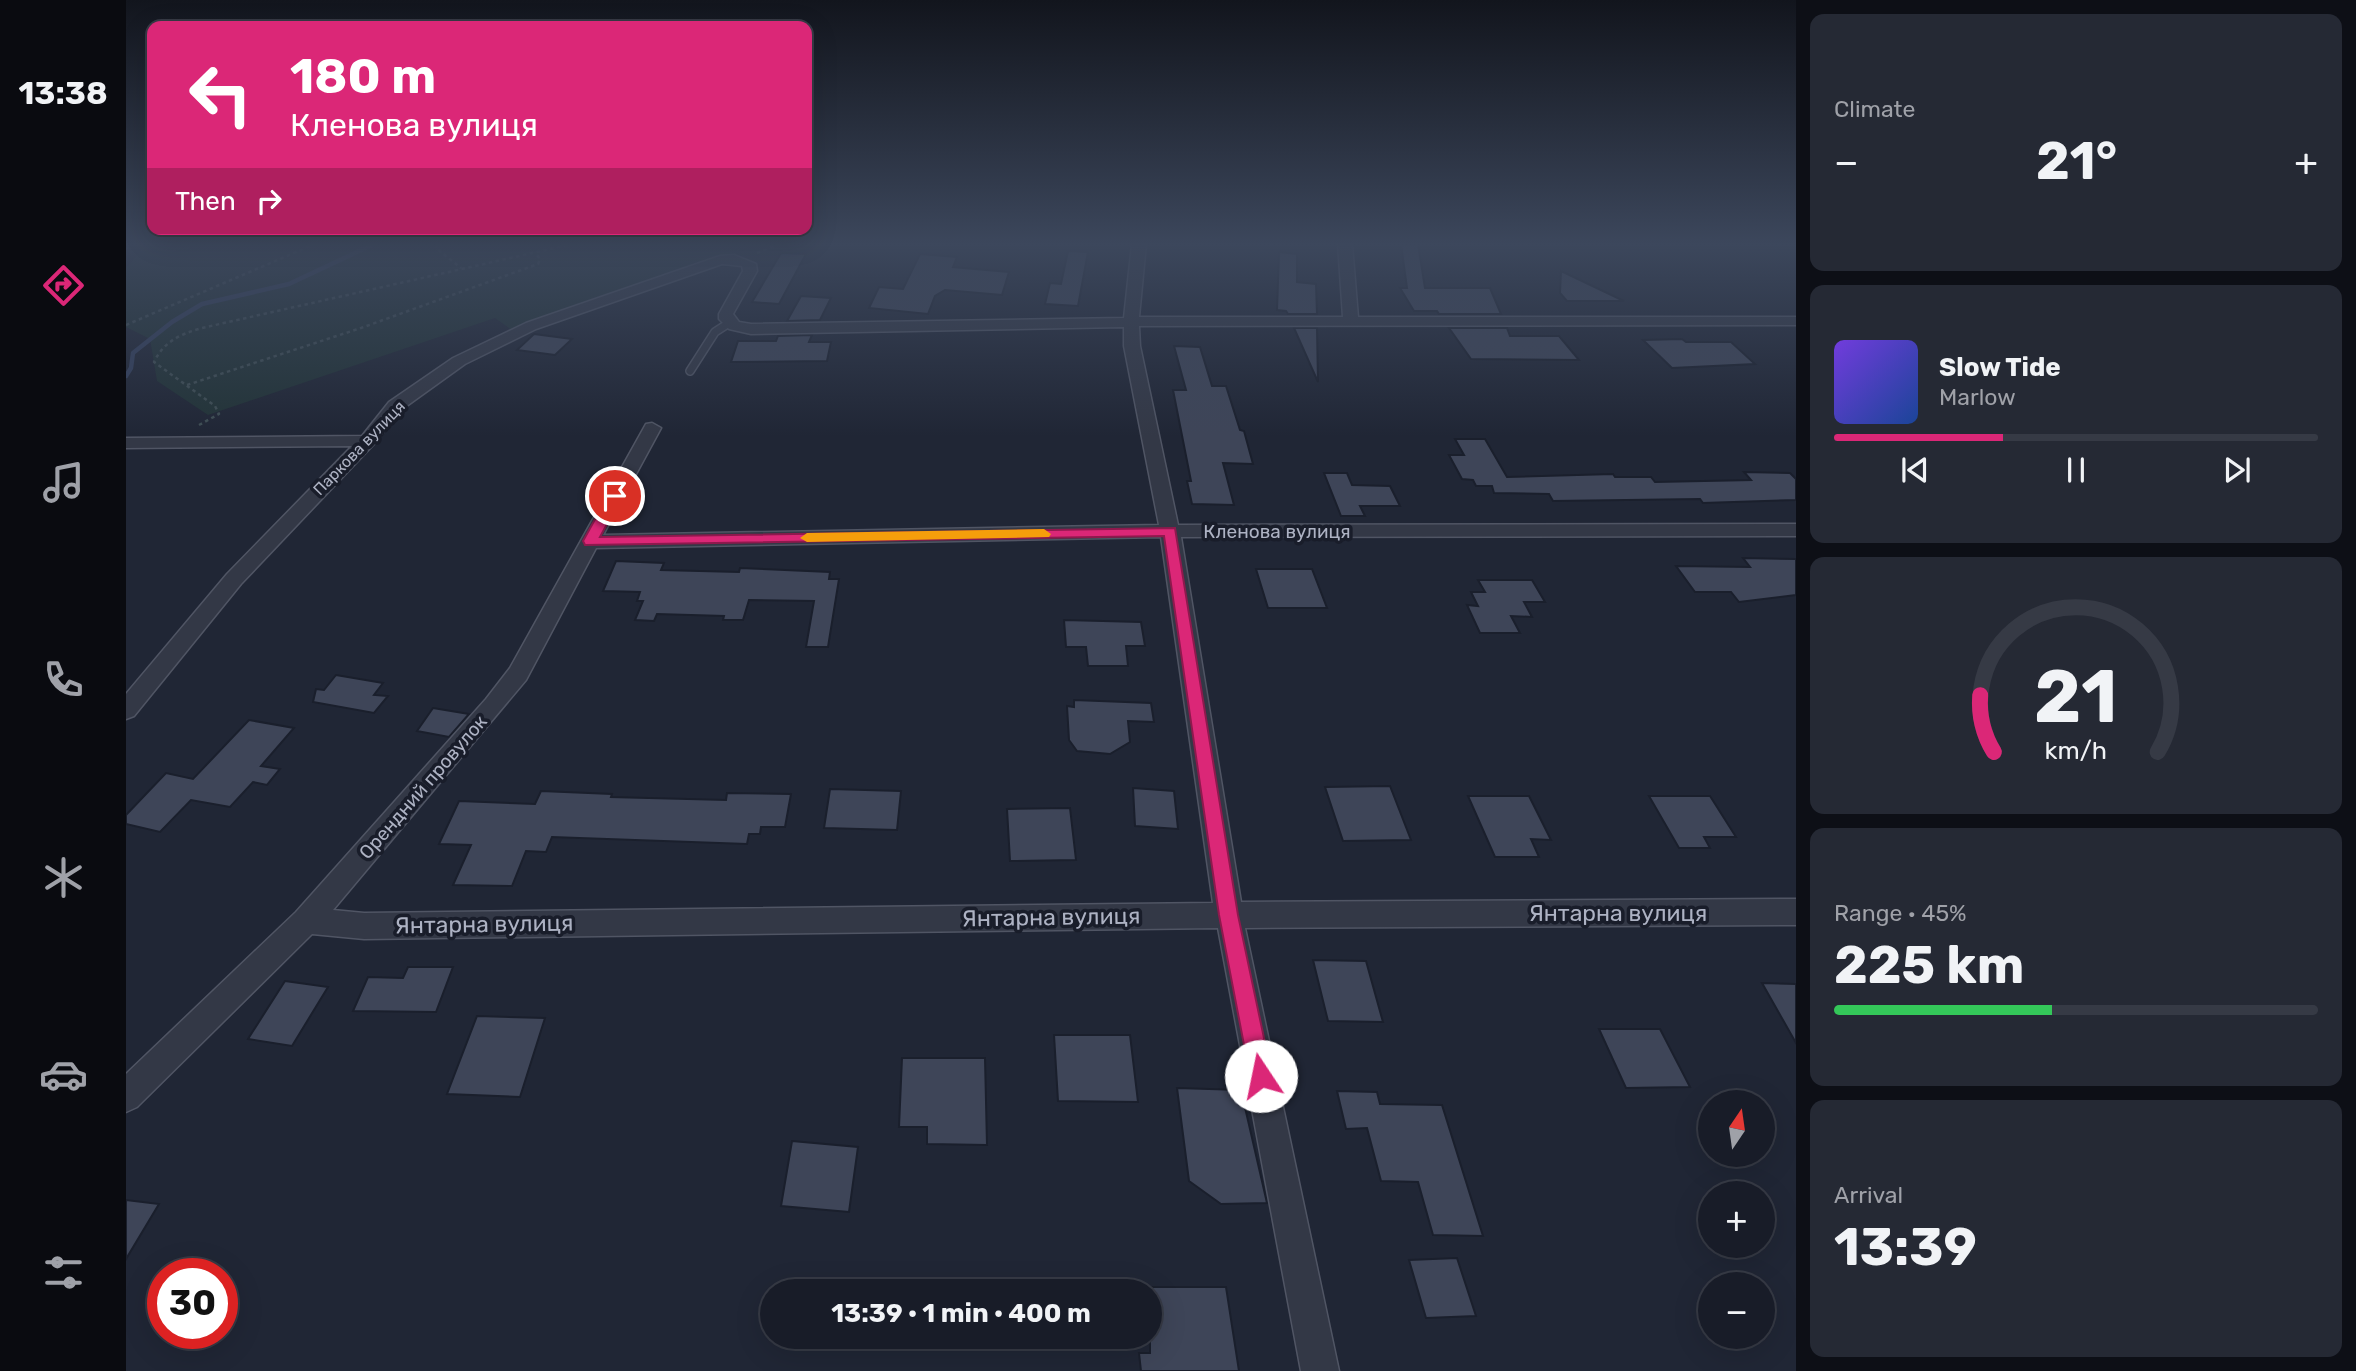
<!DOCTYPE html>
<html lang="en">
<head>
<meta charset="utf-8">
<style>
  body { margin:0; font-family:Rubik,sans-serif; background:#252934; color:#f1f3f6; height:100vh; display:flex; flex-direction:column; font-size:26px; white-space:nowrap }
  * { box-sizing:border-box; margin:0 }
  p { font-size:23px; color:#9fa1a8 }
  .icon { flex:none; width:38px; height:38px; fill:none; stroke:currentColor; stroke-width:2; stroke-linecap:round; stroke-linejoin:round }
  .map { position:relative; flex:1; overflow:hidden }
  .drawer { display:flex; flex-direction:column; gap:14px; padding:14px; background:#0d0f16; width:560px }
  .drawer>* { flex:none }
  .guide { position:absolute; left:21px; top:21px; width:665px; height:214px; border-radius:14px; box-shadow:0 7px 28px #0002,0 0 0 2px #363a45; background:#db2777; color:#fff; overflow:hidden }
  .needle { width:46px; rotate:13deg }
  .buttons { position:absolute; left:1572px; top:1090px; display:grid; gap:14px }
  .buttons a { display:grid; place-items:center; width:77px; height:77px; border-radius:50%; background:#181c28; box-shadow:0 7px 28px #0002,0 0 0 2px #363a45; font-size:35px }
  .speed { position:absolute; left:21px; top:1258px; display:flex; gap:14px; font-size:35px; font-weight:700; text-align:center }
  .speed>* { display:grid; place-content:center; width:91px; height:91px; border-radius:50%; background:#181c28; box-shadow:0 7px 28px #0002,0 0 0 2px #363a45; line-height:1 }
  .speed .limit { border:10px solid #d22; background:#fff; color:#111 }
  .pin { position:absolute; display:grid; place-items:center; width:60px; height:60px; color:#fff; margin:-30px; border:4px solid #fff; border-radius:50%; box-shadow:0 2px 7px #0007 }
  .me { position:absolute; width:77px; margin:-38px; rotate:349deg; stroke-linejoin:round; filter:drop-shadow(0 0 5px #0008) }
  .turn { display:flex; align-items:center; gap:24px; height:147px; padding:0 28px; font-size:32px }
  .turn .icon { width:91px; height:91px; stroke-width:2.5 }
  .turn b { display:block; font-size:49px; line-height:60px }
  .then { display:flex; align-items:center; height:66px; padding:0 28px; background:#0003; gap:14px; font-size:26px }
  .big { font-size:52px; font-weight:700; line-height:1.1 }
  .drawer .widget { flex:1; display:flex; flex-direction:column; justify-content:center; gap:10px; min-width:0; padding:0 24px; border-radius:14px; background:#252934 }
  .drawer .dial { align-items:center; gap:0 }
  .dial svg { height:182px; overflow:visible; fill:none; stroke:#363a45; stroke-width:7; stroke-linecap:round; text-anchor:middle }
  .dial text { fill:#f1f3f6; stroke:none }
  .song { display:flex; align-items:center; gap:21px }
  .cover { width:84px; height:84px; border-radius:10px; background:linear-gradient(135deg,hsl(260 70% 55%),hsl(220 70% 35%)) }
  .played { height:7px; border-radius:4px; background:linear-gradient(90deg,#db2777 35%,#363a45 35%) }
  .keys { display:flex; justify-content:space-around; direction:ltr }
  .heat { display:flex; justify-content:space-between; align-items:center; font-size:38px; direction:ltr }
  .charge { height:10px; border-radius:5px; background:linear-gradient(90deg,#34c759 45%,#363a45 0) }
  .trip { position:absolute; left:634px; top:1279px; width:402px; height:70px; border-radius:35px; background:#181c28; box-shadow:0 7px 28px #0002,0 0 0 2px #363a45; font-weight:700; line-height:70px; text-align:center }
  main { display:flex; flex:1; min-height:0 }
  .menu { display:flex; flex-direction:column; width:126px; justify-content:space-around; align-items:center; background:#0a0b10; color:#9fa1a8 }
  .menu .icon { width:49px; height:49px }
  .menu .on { color:#db2777 }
  .menu b { font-size:32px; color:#f1f3f6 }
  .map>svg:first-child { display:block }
  .green { fill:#223337 }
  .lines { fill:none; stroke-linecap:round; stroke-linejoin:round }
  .stream { stroke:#333f5c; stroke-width:4.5 }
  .building { fill:#3e4558; stroke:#1a1f2c; stroke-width:2 }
  .service-casing { stroke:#505564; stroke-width:10 }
  .minor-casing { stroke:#505564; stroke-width:3 }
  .path { stroke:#3f4e54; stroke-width:2.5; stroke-dasharray:3.5 3.5; stroke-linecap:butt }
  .service { stroke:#333846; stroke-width:7 }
  .minor { fill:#333846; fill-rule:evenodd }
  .route { fill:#db2777; stroke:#8e194d; stroke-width:2 }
  .slow { fill:#f59e0b }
  .labels { text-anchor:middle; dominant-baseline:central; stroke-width:7; stroke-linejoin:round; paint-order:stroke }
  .far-street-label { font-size:16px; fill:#adb2c3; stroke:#191d2a }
  .street-label { font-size:19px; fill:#adb2c3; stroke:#191d2a }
  .near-street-label { font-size:23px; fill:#adb2c3; stroke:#191d2a }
</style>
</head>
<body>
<main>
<nav class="menu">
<b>13:38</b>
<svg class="icon on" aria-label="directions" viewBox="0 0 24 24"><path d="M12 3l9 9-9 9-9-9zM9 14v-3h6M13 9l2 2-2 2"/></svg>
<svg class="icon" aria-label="music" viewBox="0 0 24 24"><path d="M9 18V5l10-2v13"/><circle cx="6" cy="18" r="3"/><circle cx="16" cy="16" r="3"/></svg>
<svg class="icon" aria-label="phone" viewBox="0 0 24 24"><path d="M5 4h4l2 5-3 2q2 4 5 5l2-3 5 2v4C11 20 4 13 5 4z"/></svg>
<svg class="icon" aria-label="climate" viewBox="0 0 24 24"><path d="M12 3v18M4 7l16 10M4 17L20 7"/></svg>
<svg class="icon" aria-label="car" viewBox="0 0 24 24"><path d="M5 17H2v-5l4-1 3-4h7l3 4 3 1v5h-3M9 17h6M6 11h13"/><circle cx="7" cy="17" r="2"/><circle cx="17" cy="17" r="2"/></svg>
<svg class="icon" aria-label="filters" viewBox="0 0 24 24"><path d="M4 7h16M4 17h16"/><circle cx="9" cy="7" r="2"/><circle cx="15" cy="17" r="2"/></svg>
</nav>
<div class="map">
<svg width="1670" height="1371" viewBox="0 0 1670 1371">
  <rect width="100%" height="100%" fill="#202635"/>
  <path class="green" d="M21,244H633L535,276L387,331L369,318L82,415L31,381L24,339L0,327V268Z"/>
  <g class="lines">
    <path class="stream" d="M0,376L5,368L7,353L46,322L76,304L163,284L248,244"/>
  </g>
  <g class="building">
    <path d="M1275,244H1292L1299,288H1364L1375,314H1313L1311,311H1288L1274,288H1281Z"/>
    <path d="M942,251L962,252L952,306L919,304L924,283L935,284Z"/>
    <path d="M1153,252L1171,254V282L1190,284L1191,314H1162L1160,311L1151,310Z"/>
    <path d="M655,253L680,254L653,304L626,302Z"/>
    <path d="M794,254L831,257L827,267L883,272L876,295L819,290L809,296L802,314L743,308L753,287L777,289Z"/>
    <path d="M1435,271L1498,301H1441L1434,293Z"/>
    <path d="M675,296L705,298L694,320L661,321Z"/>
    <path d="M1168,328H1191L1192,382Z"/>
    <path d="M1323,328H1381L1384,336H1433L1453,360L1345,359Z"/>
    <path d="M408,334L446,339L429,355L391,350Z"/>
    <path d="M686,335L683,342H705L701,361L605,362L612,341H650L652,336Z"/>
    <path d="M1556,339L1560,342H1605L1629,364L1546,368L1517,340Z"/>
    <path d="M1048,346L1074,347L1086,386H1100L1114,430L1118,431L1127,464L1097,463L1108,505L1066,504L1061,481H1065L1047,390H1060Z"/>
    <path d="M1329,439H1359L1381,477L1487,474L1489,477H1525L1529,482L1625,480L1618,472L1664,473L1670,479V500L1577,503L1574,499L1427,501L1423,494L1368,493L1366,486H1350L1347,480L1336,479L1323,455H1338Z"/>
    <path d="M1198,473H1221L1226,485L1264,486L1274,506H1234L1239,516H1215Z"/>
    <path d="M1617,558L1670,559V595L1613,602L1605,592H1569L1550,566L1624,567Z"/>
    <path d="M490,561L538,563L535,570L613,572L614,568L704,572L703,579H713L702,647H680L688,601L623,600L617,620H597L598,616L531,614L528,621L509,620L517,601H511L514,592L477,591Z"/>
    <path d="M1130,569H1186L1201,608H1142Z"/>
    <path d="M1352,580H1406L1419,602H1398L1406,617L1385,616L1394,633H1354L1341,605L1352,606L1345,592H1359Z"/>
    <path d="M938,620L1015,622L1019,646H1000L1002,666H962L960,647H940Z"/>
    <path d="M210,675L257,683L248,695L262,696L248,713L187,702L190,689L198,690Z"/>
    <path d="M948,700L1025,703L1028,722L1002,721L1004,742L984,754L951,751L943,740L941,706L948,707Z"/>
    <path d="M307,708L343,714L323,737L291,731Z"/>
    <path d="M123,720L168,728L135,766L154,769L141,785L127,782L104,807L65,800L34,832L0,824V815L40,773L67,779Z"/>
    <path d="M1264,786L1285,840L1217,841L1199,787Z"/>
    <path d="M1007,788L1048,791L1052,829L1009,826Z"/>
    <path d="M704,789L775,791L771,830L698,828Z"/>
    <path d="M415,791L486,794L485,797L600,800L601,793L665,794L659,827H635L634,834H623L621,844L426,837L420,852L400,851L386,886L327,885L345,845L313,844L333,801L409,804Z"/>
    <path d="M1342,796H1403L1425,840L1405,839L1413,857H1369Z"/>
    <path d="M1523,796H1584L1610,837H1578L1584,848H1553Z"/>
    <path d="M944,808L950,860L884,861L881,809Z"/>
    <path d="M1187,960L1240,961L1257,1022L1202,1021Z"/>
    <path d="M282,967H327L310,1012L227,1011L242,977L277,978Z"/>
    <path d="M159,981L202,987L166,1046L122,1039Z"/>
    <path d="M1636,983L1670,984V1043Z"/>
    <path d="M351,1016L419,1018L394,1097L321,1094Z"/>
    <path d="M1473,1029H1534L1564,1087L1500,1088Z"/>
    <path d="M928,1035H1004L1012,1102L932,1101Z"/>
    <path d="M776,1058H859L861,1145L801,1144V1127H773Z"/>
    <path d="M1051,1088L1115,1090L1141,1203L1095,1204L1063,1181Z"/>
    <path d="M1211,1091L1251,1092L1254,1104L1316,1105L1357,1236L1307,1235L1292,1182L1255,1181L1241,1128L1220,1129Z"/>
    <path d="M666,1141L732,1147L723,1212L655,1206Z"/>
    <path d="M0,1200L33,1204L0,1259Z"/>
    <path d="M1331,1258L1350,1316L1300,1318L1283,1260Z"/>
    <path d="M1024,1287H1100L1113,1371H1015L1013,1353H1024Z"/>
  </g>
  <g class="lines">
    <defs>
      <path id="service" d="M564,371L589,332L603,323"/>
      <path id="minor" d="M1006,244H1020L1013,317H1217L1212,244H1226L1232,317H1670V325L1013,326L1014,346L1052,525L1670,524V536L1055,537L1115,902L1670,899V925L1119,928L1213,1371H1175L1092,928L238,939L186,934L11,1107L0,1112V1074L170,912L360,699L384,668L520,424L526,423L535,428L477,535L1033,525L998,346V327L625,334L603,329L593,319V314L617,271L616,266L596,264L410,329L339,364L275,410L247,445L115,584L8,716L0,719V694L101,574L226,446L0,448V438L236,436L263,402L327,358L400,323L594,256L608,255L630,264L631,271L607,314L613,322L625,324L998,318ZM1035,537L1087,903L238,913L207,910L400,680L470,548Z"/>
    </defs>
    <use href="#service" class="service-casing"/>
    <use href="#minor" class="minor-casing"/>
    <g class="path">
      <path d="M310,244V248L335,268"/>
      <path d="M0,249L5,244"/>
      <path d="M631,253L653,244"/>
      <path d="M0,325L189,244"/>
      <path d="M61,385L235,328L412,264L414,259L409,252"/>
      <path d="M73,425L93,414L89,406L28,362C38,341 55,334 76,328L446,244"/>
    </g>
    <use href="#service" class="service"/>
    <use href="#minor" class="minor"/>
  </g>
  <linearGradient id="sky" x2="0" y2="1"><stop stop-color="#12151d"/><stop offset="0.56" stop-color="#3c475c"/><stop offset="1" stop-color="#3c475c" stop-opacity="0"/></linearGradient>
  <rect width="1670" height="436" fill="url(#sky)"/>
  <path class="route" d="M489,492L496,496L474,537L1049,528L1112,915L1146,1076L1143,1084L1135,1087L1127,1084L1124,1076L1093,915L1038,536L459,545L457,541L482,496Z"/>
  <path class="slow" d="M918,529L925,534L923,537L681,542L674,538L681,533Z"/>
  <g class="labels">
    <g class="far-street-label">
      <text transform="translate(233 448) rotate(-46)">Паркова вулиця</text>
    </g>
    <g class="street-label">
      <text x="1151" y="531">Кленова вулиця</text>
      <text transform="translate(297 787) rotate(-49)">Орендний провулок</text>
    </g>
    <g class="near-street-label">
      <text x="1492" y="913">Янтарна вулиця</text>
      <text transform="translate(925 917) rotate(-1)">Янтарна вулиця</text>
      <text transform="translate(358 924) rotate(-1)">Янтарна вулиця</text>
    </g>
  </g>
</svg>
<div class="buttons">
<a><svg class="needle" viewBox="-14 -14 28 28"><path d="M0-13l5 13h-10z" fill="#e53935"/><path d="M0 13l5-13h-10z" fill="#9fa1a8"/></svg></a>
<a>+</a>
<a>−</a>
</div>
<div class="speed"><div class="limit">30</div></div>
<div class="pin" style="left:489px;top:496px;background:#d93025"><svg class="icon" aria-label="arrive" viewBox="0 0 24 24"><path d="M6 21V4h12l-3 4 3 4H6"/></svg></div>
<svg class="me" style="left:1135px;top:1076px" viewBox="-20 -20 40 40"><circle r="19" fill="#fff"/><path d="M0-13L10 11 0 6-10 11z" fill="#db2777"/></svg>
<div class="trip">13:39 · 1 min · 400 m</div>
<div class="guide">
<div class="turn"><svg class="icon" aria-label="left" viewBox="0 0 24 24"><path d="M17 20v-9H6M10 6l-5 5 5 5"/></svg><div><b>180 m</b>Кленова вулиця</div></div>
<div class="then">Then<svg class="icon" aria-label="right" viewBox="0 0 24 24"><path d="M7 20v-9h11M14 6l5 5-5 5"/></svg></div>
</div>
</div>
<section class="drawer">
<div class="widget"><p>Climate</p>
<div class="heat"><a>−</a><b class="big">21°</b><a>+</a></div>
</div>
<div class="widget">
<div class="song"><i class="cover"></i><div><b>Slow Tide</b><p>Marlow</p></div></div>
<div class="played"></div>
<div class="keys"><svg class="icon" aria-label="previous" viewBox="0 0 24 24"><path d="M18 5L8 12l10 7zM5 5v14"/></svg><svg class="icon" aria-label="pause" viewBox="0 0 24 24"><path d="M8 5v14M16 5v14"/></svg><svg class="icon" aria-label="next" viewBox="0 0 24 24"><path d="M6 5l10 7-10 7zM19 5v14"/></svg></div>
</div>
<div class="widget dial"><svg viewBox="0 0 100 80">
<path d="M14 69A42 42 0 1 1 86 69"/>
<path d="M14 69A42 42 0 0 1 8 44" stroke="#db2777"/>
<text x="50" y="56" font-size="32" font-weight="700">21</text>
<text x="50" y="72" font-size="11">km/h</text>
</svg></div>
<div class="widget"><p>Range · 45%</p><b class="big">225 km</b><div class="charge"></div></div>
<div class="widget"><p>Arrival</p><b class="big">13:39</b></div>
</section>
</main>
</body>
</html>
